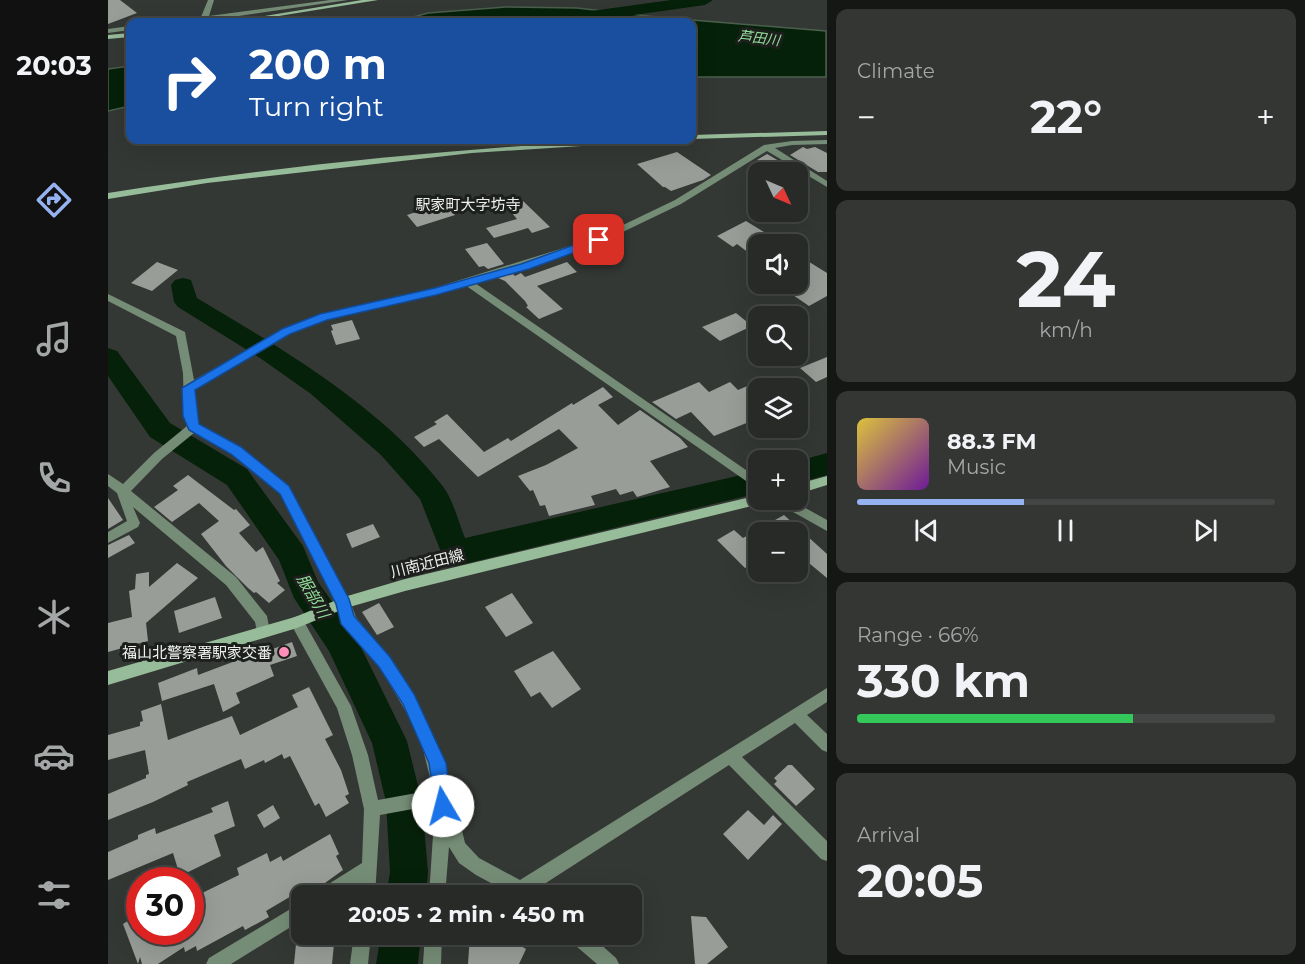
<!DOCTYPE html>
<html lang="en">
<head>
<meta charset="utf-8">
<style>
  body { margin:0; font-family:Montserrat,"Noto Sans JP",sans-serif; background:#333633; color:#f1f3f6; height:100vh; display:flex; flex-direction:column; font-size:22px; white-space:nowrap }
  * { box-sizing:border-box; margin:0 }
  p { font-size:20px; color:#a4a7a7 }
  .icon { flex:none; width:33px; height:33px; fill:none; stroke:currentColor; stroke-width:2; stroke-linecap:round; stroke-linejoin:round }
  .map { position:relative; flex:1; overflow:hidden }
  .sheet { display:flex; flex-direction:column; gap:9px; padding:9px; background:#151715; width:478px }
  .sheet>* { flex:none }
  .banner { position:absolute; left:18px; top:18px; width:570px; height:126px; border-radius:12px; box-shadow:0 6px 24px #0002,0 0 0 2px #434644; background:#1a4fa0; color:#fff; overflow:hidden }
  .needle { width:39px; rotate:134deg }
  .tools { position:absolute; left:640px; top:162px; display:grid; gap:12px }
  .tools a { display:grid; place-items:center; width:60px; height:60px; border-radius:12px; background:#272a27; box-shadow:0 6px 24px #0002,0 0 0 2px #434644; font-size:30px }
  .speed { position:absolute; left:18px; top:867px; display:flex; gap:12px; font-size:30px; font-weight:700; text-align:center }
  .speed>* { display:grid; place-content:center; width:78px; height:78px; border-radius:50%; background:#272a27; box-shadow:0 6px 24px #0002,0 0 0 2px #434644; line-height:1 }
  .speed .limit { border:9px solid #d22; background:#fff; color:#111 }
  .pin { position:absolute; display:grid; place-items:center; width:51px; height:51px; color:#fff; margin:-26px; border-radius:12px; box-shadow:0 3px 9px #0006 }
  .me { position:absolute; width:66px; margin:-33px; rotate:352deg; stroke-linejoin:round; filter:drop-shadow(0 0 4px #0008) }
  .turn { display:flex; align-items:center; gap:21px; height:126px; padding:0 24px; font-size:27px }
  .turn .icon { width:78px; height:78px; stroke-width:2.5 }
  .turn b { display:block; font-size:42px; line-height:51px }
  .big { font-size:45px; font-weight:700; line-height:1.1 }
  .sheet .widget { flex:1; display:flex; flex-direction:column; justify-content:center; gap:9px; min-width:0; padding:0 21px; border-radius:12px; background:#333633 }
  .sheet .dial { align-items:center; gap:0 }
  .dial b { font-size:78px; line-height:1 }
  .song { display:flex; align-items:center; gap:18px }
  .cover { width:72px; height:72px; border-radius:9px; background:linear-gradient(135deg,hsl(50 70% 55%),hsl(280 70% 35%)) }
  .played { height:6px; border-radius:3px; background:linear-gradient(90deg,#95b2f1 40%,#434644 40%) }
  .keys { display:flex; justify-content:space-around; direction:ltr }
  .heat { display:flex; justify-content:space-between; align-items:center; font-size:33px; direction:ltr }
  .charge { height:9px; border-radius:4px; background:linear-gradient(90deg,#34c759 66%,#434644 0) }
  .trip { position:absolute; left:183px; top:885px; width:351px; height:60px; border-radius:12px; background:#272a27; box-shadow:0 6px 24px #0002,0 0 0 2px #434644; font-weight:700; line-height:60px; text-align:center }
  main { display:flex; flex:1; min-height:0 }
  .menu { display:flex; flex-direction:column; width:108px; justify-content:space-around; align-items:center; background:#101110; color:#a4a7a7 }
  .menu .icon { width:42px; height:42px }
  .menu .current { color:#95b2f1 }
  .menu b { font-size:27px; color:#f1f3f6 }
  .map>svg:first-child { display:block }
  .water { fill:#052109; stroke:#4b5f4d; stroke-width:1.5 }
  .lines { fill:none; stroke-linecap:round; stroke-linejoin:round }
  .river { fill:#052109; fill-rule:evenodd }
  .building { fill:#989d98 }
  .street { fill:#758c76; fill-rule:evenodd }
  .secondary { fill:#97bc99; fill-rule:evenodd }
  .route { fill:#1a73e8; stroke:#114b97; stroke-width:1.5 }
  .poi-dot { fill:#ff8eba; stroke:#1d1f1d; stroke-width:2 }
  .labels { text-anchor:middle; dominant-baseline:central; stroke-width:6; stroke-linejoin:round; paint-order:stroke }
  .far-water-label { font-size:14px; font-style:italic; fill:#91de98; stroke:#1d1f1d }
  .far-quarter-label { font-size:15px; fill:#edf0ed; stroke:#1d1f1d }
  .street-label { font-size:15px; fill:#edf0ed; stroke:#1d1f1d }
  .poi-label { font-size:15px; fill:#edf0ed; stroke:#1d1f1d; text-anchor:end }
  .water-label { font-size:16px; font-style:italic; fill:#91de98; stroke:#1d1f1d }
</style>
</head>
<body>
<main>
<nav class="menu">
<b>20:03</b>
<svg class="icon current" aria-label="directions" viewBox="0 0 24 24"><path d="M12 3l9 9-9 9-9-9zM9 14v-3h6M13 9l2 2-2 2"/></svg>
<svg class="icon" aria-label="music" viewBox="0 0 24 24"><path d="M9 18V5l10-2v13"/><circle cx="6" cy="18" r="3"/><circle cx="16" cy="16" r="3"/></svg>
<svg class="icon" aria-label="phone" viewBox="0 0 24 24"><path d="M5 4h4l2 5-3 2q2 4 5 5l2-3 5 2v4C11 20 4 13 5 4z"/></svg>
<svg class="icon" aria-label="climate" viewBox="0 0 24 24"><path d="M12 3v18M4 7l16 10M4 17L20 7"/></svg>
<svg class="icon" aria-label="car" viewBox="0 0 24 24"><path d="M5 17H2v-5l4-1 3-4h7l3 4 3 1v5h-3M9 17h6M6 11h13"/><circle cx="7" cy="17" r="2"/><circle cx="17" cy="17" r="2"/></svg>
<svg class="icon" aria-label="filters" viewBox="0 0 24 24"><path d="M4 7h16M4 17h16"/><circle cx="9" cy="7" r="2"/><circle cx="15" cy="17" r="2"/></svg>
</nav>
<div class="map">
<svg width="719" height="964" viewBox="0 0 719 964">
  <rect width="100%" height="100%" fill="#343834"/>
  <g class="water">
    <path d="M398,7L469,8L548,17L718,31V77H584V22H287L320,13Z"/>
    <path d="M22,66V106L0,111V69Z"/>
  </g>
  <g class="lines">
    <g class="river">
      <path d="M563,0H605L597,5L476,22L468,17L476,12Z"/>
      <path d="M75,278L83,280L89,298C174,349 271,405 333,484C345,498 350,521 357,538L651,471V493L348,566L337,562L312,499L273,455L203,394L152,358L70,307L66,302L63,285L67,280Z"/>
      <path d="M0,348L9,351L62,423L139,469L195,546L210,582L245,631L299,741L314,802L320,872L318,896H278L282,872L278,802L264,743L221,651L186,598L171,560L119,485L42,437L0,376Z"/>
      <path d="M719,453V475L690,483V461Z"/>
      <path d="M273,934H313L310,964H268Z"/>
    </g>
  </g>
  <g class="building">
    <path d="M0,0H12L29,13L0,24Z"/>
    <path d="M695,147L699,149L707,147L719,153V172H710L682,155Z"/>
    <path d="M569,152L603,175L595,180L563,191L557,187H555L529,164Z"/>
    <path d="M659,154L690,172H670L649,160Z"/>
    <path d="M415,201L442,227L424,233L420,228L386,238L378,228L409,219L398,206Z"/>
    <path d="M336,203L347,215L309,227L299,215Z"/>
    <path d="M638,221L656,232L667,240L658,244H651V248L641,253L629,244L625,247L609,236Z"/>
    <path d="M379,243L396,264L380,269L376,266L371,267L357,249Z"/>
    <path d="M690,255L719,273V296L701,306L669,284H690Z"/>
    <path d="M49,262L70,270L44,291L23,283Z"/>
    <path d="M459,262L469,272L429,286L455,309L431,319L418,307L420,306L417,301L397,281L390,278L404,273L407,276L413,273L417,277Z"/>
    <path d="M628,313L644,326L612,341L594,327Z"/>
    <path d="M244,320L252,339L228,345L223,331L225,330L223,325Z"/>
    <path d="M719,357V377L708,382L692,368Z"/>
    <path d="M651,381V418L606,436L583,412L568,419L544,402L591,382L601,392L622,382L630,390Z"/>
    <path d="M495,387L505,397L490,405L510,425L532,410L572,438L580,447L542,461L562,487L529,497L525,491L512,495L508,489L483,496L487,505L441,516L437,505L432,506L425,490L422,491L410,476L438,465L470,448L451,429L370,477L331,439L316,447L306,437L329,424L326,422L339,414L376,452L400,438L403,441L464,403L465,405Z"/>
    <path d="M80,475L126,510L128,509L142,525L131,533L148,552L155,547L172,581L169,583L177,590L161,603L148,592L146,593L140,588L118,566L93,534L111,521L91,503L64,522L46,507L70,490L65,486Z"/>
    <path d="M0,498L15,520L0,529Z"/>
    <path d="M676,515L719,554V578L690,554V532H651V559L637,568L609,540L626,530L635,538Z"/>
    <path d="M265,524L272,537L244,548L238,534Z"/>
    <path d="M21,535L27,543L0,558V545Z"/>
    <path d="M69,563L90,578L38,623L40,641L0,652V623L24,617L21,591L27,589L28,574L41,572V587Z"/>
    <path d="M404,593L425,623L398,637L377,607Z"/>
    <path d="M107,597L114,618L71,633L66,611Z"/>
    <path d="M271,603L286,627L269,635L254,612Z"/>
    <path d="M184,642L189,656L162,665L166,676L128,693L132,703L115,712L106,684L54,701L50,683L89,668L90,675L138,657L136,653L159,643L162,650Z"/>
    <path d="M445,651L473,689L444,708L432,692L423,697L406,671Z"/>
    <path d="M201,687L225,735L217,739L233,770L241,794L237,796L241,803L218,817L211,803L207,806L182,756L176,759L174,754L157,763L156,760L137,769L133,759L79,782L80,785L45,802L0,820V794L38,778V775L41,774L37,750L0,760V735L32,726V722L35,721L33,711L53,704L60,740L124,716L132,735L190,707L184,695Z"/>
    <path d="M680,765H684L707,789L688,806L666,784L669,781L666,778Z"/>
    <path d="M120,801L127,826L106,835L113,856L72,876L65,853L0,880V852L30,839V835L47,828L48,834L105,812L103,808Z"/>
    <path d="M165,805L172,818L156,828L149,815Z"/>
    <path d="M640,810L656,825L665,815L674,824L640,860L615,834Z"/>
    <path d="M222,834L231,854L228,856L235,870L210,888L207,896H192L190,892L158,911L161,917L137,930L135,926L89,951L88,946L77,952L76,947L50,964H34L32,957L30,964L15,924L32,913V932H82V904L93,898L92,894L131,875L129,868L159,853L162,862L173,856L175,861Z"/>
    <path d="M583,916L598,917L620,947L599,964H587Z"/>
    <path d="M189,934H227L224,964H186Z"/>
    <path d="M362,934H393L418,949L411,964H360Z"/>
  </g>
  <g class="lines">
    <g class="street">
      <path d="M100,0H106L101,16L222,0H240L96,21L67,22L93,17Z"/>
      <path d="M22,26V30L0,33V29Z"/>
      <path d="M719,140V144L684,145L667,148L719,181V187L659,151L573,204L494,242L367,283L651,479V490L357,285L219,320L182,334L86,390L90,425L132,447L180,487L241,599L248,617L284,661L304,693L321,727L336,767L343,803L351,818L357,843L371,858L412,880L719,688V702L699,715L719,734V752L714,750L687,723L634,757L719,841V861L713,859L621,765L427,890L429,896H407L368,875L351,863L341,847L337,896H321L327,805L272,815L267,896H251L252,883L233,896H209L211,890L254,863L256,809L244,755L229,708L184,626L182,622L184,618L189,616L194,618L243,706L260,755L270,800L325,790L315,749L303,720L274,671L238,626L230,604L172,493L124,453L86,433L54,459L23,491L128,577L159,616L162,632L160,636L155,638L150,636L147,622L118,585L25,507L32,523L30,527L0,543V532L19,521L9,493L0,486V474L15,484L46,453L79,426L76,416L75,373L68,336L0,301V294L77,332L86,380L174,330L212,315L326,288L488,238L567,200L656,145L684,141Z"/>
      <path d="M667,500H683L719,520V531L669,503Z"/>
      <path d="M194,902V920L123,964H98L101,958Z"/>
      <path d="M246,934H263L260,964H242Z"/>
      <path d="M317,934H334L333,964H315Z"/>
      <path d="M459,934H481L508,958L511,964H489L461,940Z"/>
    </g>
    <g class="secondary">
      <path d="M254,0H270L134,22H121Z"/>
      <path d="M22,33V37L0,39V35Z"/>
      <path d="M719,131V135L584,139V135Z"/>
      <path d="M504,140H539L535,142L364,153L99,183L0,199V193C167,166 336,150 504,140Z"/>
      <path d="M719,476V485L690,494V484Z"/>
      <path d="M651,495V500H658L656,503L297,591L238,608L189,628L0,685V671L187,617L236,597L297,579Z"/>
    </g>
  </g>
  <path class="route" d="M491,236L497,240L495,242L421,269L328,295L219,320L182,334L87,390L91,424L133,447L181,486L241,599L246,616L282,657L306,694L338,763L344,806L342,812L335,815L329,812L327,806L321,763L295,704L271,667L233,624L228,604L172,494L123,454L81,430L75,416L74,388L174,329L212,314L327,288L413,264Z"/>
  <circle class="poi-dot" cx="176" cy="652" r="6"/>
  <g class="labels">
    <g class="far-water-label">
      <text transform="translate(651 38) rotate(7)">芦田川</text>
    </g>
    <g class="far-quarter-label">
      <text x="360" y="204">駅家町大字坊寺</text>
    </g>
    <g class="street-label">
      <text transform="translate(319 563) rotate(-14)">川南近田線</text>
    </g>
    <g class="poi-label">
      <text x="164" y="652">福山北警察署駅家交番</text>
    </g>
    <g class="water-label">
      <text transform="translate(205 596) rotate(60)">服部川</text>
    </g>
  </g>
</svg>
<div class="tools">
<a><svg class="needle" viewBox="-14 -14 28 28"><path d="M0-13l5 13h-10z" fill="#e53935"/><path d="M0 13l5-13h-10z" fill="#a4a7a7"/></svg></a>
<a><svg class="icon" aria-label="sound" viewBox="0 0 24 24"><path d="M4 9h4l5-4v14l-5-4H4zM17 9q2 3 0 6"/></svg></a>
<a><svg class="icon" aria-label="search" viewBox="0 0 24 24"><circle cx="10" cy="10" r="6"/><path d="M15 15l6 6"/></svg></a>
<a><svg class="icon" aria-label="layers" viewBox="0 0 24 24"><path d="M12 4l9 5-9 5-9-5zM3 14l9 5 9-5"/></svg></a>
<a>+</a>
<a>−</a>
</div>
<div class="speed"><div class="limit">30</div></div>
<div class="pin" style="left:491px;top:240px;background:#d93025"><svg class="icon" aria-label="arrive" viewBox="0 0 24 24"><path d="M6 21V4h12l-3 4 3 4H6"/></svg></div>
<svg class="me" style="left:335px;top:806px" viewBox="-20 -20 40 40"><circle r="19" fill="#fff"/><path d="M0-13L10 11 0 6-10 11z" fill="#1a73e8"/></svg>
<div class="trip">20:05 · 2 min · 450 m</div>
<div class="banner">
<div class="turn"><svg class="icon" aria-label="right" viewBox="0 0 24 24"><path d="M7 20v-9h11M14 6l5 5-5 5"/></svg><div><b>200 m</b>Turn right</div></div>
</div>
</div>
<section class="sheet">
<div class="widget"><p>Climate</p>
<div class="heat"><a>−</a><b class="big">22°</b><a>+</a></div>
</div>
<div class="widget dial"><b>24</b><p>km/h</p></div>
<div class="widget">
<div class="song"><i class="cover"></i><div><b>88.3 FM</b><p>Music</p></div></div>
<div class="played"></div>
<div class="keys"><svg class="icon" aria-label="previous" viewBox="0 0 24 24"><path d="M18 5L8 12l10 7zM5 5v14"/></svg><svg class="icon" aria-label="pause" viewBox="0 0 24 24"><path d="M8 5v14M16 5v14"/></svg><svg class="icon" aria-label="next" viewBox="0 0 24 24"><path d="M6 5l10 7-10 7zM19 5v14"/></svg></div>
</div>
<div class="widget"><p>Range · 66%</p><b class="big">330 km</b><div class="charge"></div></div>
<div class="widget"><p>Arrival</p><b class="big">20:05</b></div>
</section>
</main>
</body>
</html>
